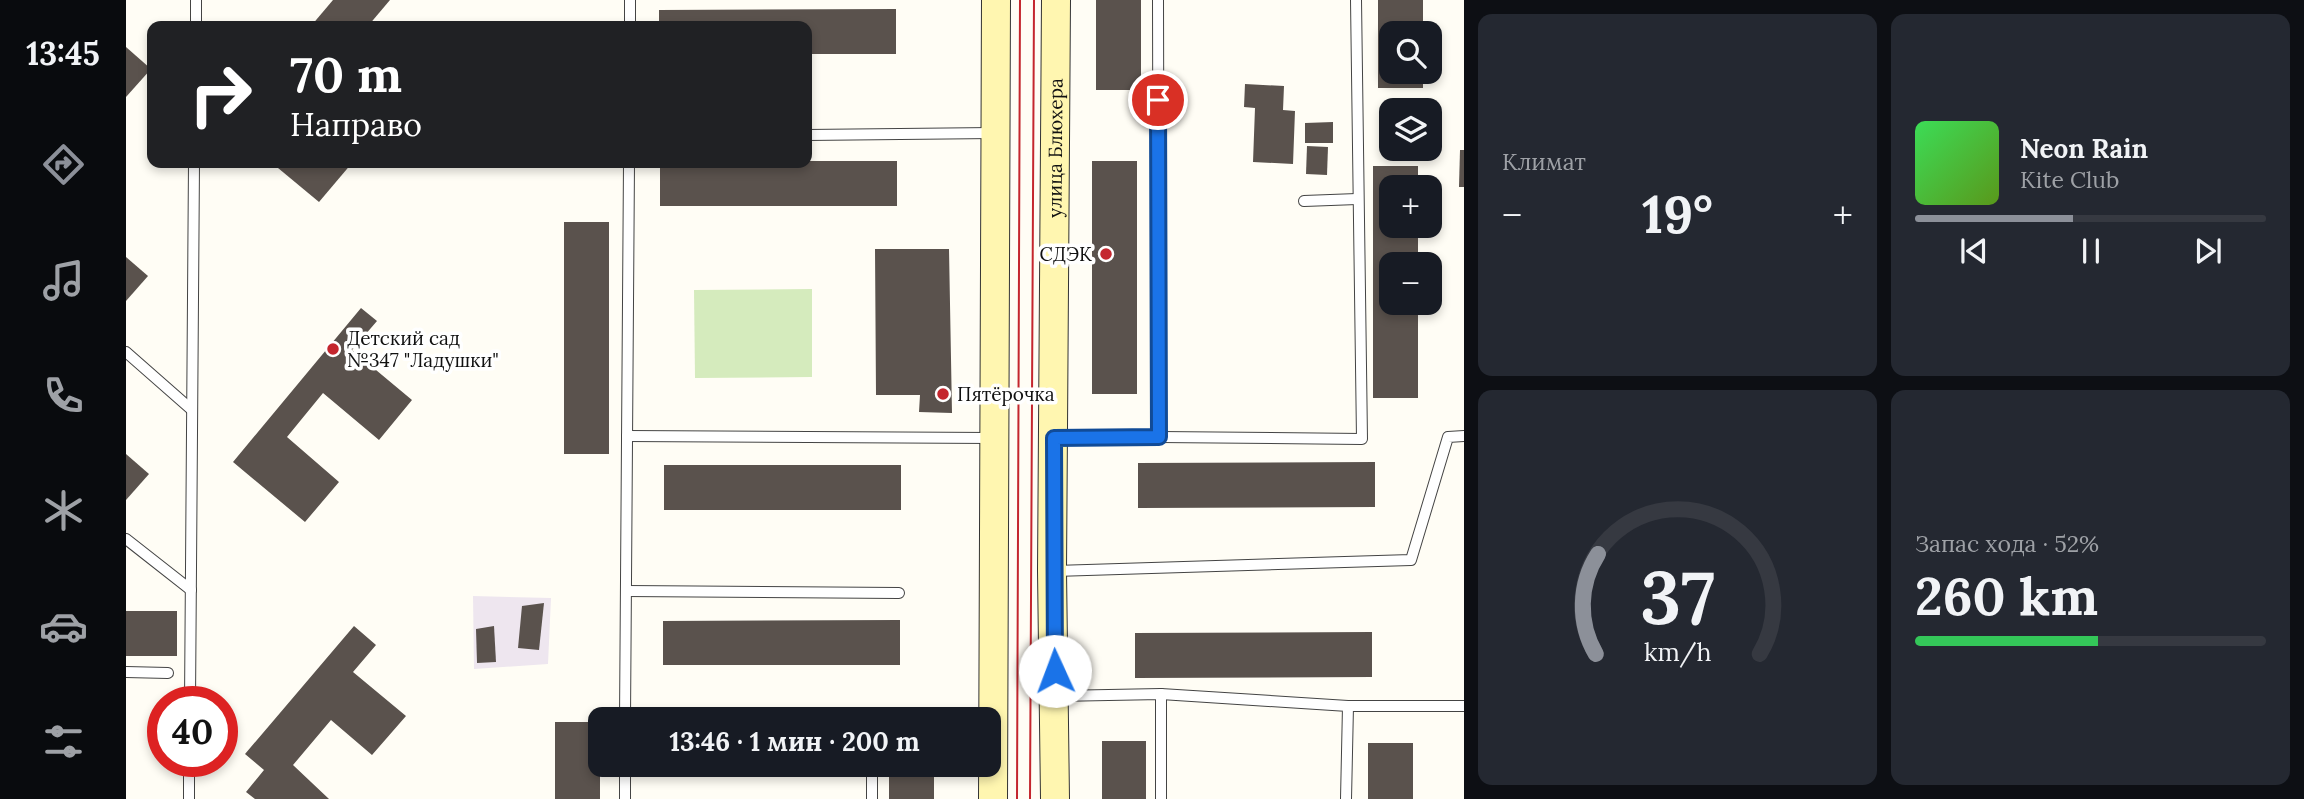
<!DOCTYPE html>
<html lang="ru">
<head>
<meta charset="utf-8">
<style>
  body { margin:0; font-family:Lora,serif; background:#242831; color:#f1f3f6; height:100vh; display:flex; flex-direction:column; font-size:26px; white-space:nowrap }
  * { box-sizing:border-box; margin:0 }
  p { font-size:23px; color:#9ea1a6 }
  .icon { flex:none; width:38px; height:38px; fill:none; stroke:currentColor; stroke-width:2; stroke-linecap:round; stroke-linejoin:round }
  .map { position:relative; flex:1; overflow:hidden }
  .details { display:flex; flex-direction:column; gap:14px; padding:14px; background:#0d0f14; width:840px }
  .details>* { flex:none }
  .guide { position:absolute; left:21px; top:21px; width:665px; height:147px; border-radius:14px; box-shadow:0 4px 10px #0003; background:#202124; color:#fff; overflow:hidden }
  .controls { position:absolute; left:1253px; top:21px; display:grid; gap:14px }
  .controls a { display:grid; place-items:center; width:63px; height:63px; border-radius:14px; background:#171b24; box-shadow:0 4px 10px #0003; font-size:35px }
  .speed { position:absolute; left:21px; top:686px; display:flex; gap:14px; font-size:35px; font-weight:700; text-align:center }
  .speed>* { display:grid; place-content:center; width:91px; height:91px; border-radius:50%; background:#171b24; box-shadow:0 4px 10px #0003; line-height:1 }
  .speed .limit { border:10px solid #d22; background:#fff; color:#111 }
  .pin { position:absolute; display:grid; place-items:center; width:60px; height:60px; color:#fff; margin:-30px; border:4px solid #fff; border-radius:50%; box-shadow:0 2px 7px #0007 }
  .me { position:absolute; width:77px; margin:-38px; rotate:358deg; stroke-linejoin:round; filter:drop-shadow(0 0 5px #0008) }
  .turn { display:flex; align-items:center; gap:24px; height:147px; padding:0 28px; font-size:32px }
  .turn .icon { width:91px; height:91px; stroke-width:2.5 }
  .turn b { display:block; font-size:49px; line-height:60px }
  .big { font-size:52px; font-weight:700; line-height:1.1 }
  .details .tile { flex:1; display:flex; flex-direction:column; justify-content:center; gap:10px; min-width:0; padding:0 24px; border-radius:14px; background:#242831 }
  .details .dial { align-items:center; gap:0 }
  .dial svg { height:182px; overflow:visible; fill:none; stroke:#363941; stroke-width:7; stroke-linecap:round; text-anchor:middle }
  .dial text { fill:#f1f3f6; stroke:none }
  .song { display:flex; align-items:center; gap:21px }
  .cover { width:84px; height:84px; border-radius:10px; background:linear-gradient(135deg,hsl(130 70% 55%),hsl(90 70% 35%)) }
  .played { height:7px; border-radius:4px; background:linear-gradient(90deg,#8c9099 45%,#363941 45%) }
  .keys { display:flex; justify-content:space-around; direction:ltr }
  .heat { display:flex; justify-content:space-between; align-items:center; font-size:38px; direction:ltr }
  .charge { height:10px; border-radius:5px; background:linear-gradient(90deg,#34c759 52%,#363941 0) }
  .details .tiles { flex:1; display:grid; gap:14px; grid-template-columns:repeat(2,1fr) }
  .trip { position:absolute; left:462px; top:707px; width:413px; height:70px; border-radius:14px; background:#171b24; box-shadow:0 4px 10px #0003; font-weight:700; line-height:70px; text-align:center }
  main { display:flex; flex:1; min-height:0 }
  .menu { display:flex; flex-direction:column; width:126px; justify-content:space-around; align-items:center; background:#090b0e; color:#9ea1a6 }
  .menu .icon { width:49px; height:49px }
  .menu .selected { color:#8c9099 }
  .menu b { font-size:32px; color:#f1f3f6 }
  .map>svg:first-child { display:block }
  .industrial { fill:#eee6ef }
  .green { fill:#d5ebbd }
  .building { fill:#5a524d }
  .lines { fill:none; stroke-linecap:round; stroke-linejoin:round }
  .lane-casing { stroke:#444; stroke-width:12 }
  .secondary-casing { stroke:#333; stroke-width:30 }
  .lane { stroke:#fff; stroke-width:10 }
  .secondary { stroke:#fff6b0; stroke-width:28 }
  .tram { stroke:#c4262e; stroke-width:2 }
  .route-casing { stroke:#114b97; stroke-width:18 }
  .route { stroke:#1a73e8; stroke-width:12 }
  .poi-dot { fill:#c4262e; stroke:#fff; stroke-width:2.5 }
  .labels { text-anchor:middle; dominant-baseline:central; stroke-width:7; stroke-linejoin:round; paint-order:stroke }
  .street-label { font-size:19px; fill:#111; stroke:#fff }
  .poi-label { font-size:19px; fill:#111; stroke:#fff; text-anchor:start }
</style>
</head>
<body>
<main>
<nav class="menu">
<b>13:45</b>
<svg class="icon selected" aria-label="directions" viewBox="0 0 24 24"><path d="M12 3l9 9-9 9-9-9zM9 14v-3h6M13 9l2 2-2 2"/></svg>
<svg class="icon" aria-label="music" viewBox="0 0 24 24"><path d="M9 18V5l10-2v13"/><circle cx="6" cy="18" r="3"/><circle cx="16" cy="16" r="3"/></svg>
<svg class="icon" aria-label="phone" viewBox="0 0 24 24"><path d="M5 4h4l2 5-3 2q2 4 5 5l2-3 5 2v4C11 20 4 13 5 4z"/></svg>
<svg class="icon" aria-label="climate" viewBox="0 0 24 24"><path d="M12 3v18M4 7l16 10M4 17L20 7"/></svg>
<svg class="icon" aria-label="car" viewBox="0 0 24 24"><path d="M5 17H2v-5l4-1 3-4h7l3 4 3 1v5h-3M9 17h6M6 11h13"/><circle cx="7" cy="17" r="2"/><circle cx="17" cy="17" r="2"/></svg>
<svg class="icon" aria-label="filters" viewBox="0 0 24 24"><path d="M4 7h16M4 17h16"/><circle cx="9" cy="7" r="2"/><circle cx="15" cy="17" r="2"/></svg>
</nav>
<div class="map">
<svg width="1338" height="799" viewBox="0 0 1338 799">
  <rect width="100%" height="100%" fill="#fffdf5"/>
  <path class="industrial" d="M347,596L425,598L422,664L348,669Z"/>
  <path class="green" d="M686,289V377L569,378L568,290Z"/>
  <g class="building">
    <path d="M207,0H264L242,26H185Z"/>
    <rect x="970" y="0" width="45" height="90"/>
    <path d="M1252,0H1297V33H1265V72H1297V88H1252Z"/>
    <path d="M770,9V54H681V26H533V10Z"/>
    <path d="M0,47L25,69L0,97Z"/>
    <path d="M1119,84L1158,86L1157,110L1169,111L1167,164L1127,162L1129,108L1118,107Z"/>
    <path d="M1207,122V143H1179V123Z"/>
    <path d="M1181,146L1202,147L1201,175L1180,174Z"/>
    <path d="M1334,150H1338V187H1333Z"/>
    <path d="M681,161H771V206H534V163Z"/>
    <rect x="966" y="161" width="45" height="233"/>
    <path d="M146,163H226L193,202Z"/>
    <path d="M1247,166H1292V187H1265V226H1292V264H1265V303H1292V398H1247Z"/>
    <rect x="438" y="222" width="45" height="232"/>
    <path d="M749,249H823L826,413L793,412L794,395H750Z"/>
    <path d="M0,257L22,276L0,301Z"/>
    <path d="M235,308L251,321L226,350L286,400L253,440L197,393L161,437L213,482L179,522L107,462Z"/>
    <path d="M0,454L23,474L0,500Z"/>
    <path d="M1249,462V507L1012,508V463Z"/>
    <rect x="538" y="465" width="237" height="45"/>
    <path d="M418,603L413,650L392,648L396,606Z"/>
    <rect x="0" y="611" width="51" height="45"/>
    <path d="M774,620V665H537V621Z"/>
    <path d="M228,626L250,645L227,672L280,716L246,755L205,720L167,765L203,799H129L120,792L138,770L119,754Z"/>
    <path d="M368,626L370,662L351,663L350,629Z"/>
    <path d="M1246,632V677L1009,678V633Z"/>
    <rect x="429" y="722" width="45" height="77"/>
    <rect x="976" y="741" width="44" height="58"/>
    <rect x="1242" y="743" width="45" height="56"/>
    <rect x="763" y="765" width="45" height="34"/>
  </g>
  <g class="lines">
    <defs>
      <g id="lane">
        <path d="M70,26V0"/>
        <path d="M504,26V0"/>
        <path d="M681,135L867,133"/>
        <path d="M1178,201L1231,199"/>
        <path d="M0,352L66,410"/>
        <path d="M501,436L866,438"/>
        <path d="M1033,437L1236,439L1230,0"/>
        <path d="M928,438L1033,437L1032,0"/>
        <path d="M0,539L65,590"/>
        <path d="M929,571L1285,560L1322,437L1338,436"/>
        <path d="M500,591L773,593"/>
        <path d="M0,672L42,673"/>
        <path d="M930,696L1035,694L1222,706L1220,799"/>
        <path d="M64,702L68,163"/>
        <path d="M1222,706H1338"/>
        <path d="M499,719L503,163"/>
        <path d="M63,799V761"/>
        <path d="M499,799V765"/>
        <path d="M746,799V765"/>
        <path d="M1035,799V694"/>
      </g>
      <g id="secondary">
        <path d="M867,799L870,0"/>
        <path id="s1" d="M929,799L926,571L930,0"/>
      </g>
    </defs>
    <use href="#lane" class="lane-casing"/>
    <use href="#secondary" class="secondary-casing"/>
    <use href="#lane" class="lane"/>
    <use href="#secondary" class="secondary"/>
    <g class="tram">
      <path d="M891,799L894,0"/>
      <path d="M904,799L908,0"/>
    </g>
  </g>
  <g class="lines">
    <defs>
      <path id="route" d="M929,671L928,438L1033,437L1032,100"/>
    </defs>
    <use href="#route" class="route-casing"/>
    <use href="#route" class="route"/>
  </g>
  <g class="poi-dot">
    <circle cx="980" cy="254" r="7"/>
    <circle cx="207" cy="349" r="7"/>
    <circle cx="817" cy="394" r="7"/>
  </g>
  <g class="labels">
    <g class="street-label">
      <text stroke="none"><textPath href="#s1" startOffset="651">улица Блюхера</textPath></text>
    </g>
    <g class="poi-label">
      <text x="966" y="254" text-anchor="end">СДЭК</text>
      <text x="221" y="338">Детский сад<tspan x="221" dy="22">№347 "Ладушки"</tspan></text>
      <text x="831" y="394">Пятёрочка</text>
    </g>
  </g>
</svg>
<div class="controls">
<a><svg class="icon" aria-label="search" viewBox="0 0 24 24"><circle cx="10" cy="10" r="6"/><path d="M15 15l6 6"/></svg></a>
<a><svg class="icon" aria-label="layers" viewBox="0 0 24 24"><path d="M12 4l9 5-9 5-9-5zM3 14l9 5 9-5"/></svg></a>
<a>+</a>
<a>−</a>
</div>
<div class="speed"><div class="limit">40</div></div>
<div class="pin" style="left:1032px;top:100px;background:#d93025"><svg class="icon" aria-label="arrive" viewBox="0 0 24 24"><path d="M6 21V4h12l-3 4 3 4H6"/></svg></div>
<svg class="me" style="left:929px;top:671px" viewBox="-20 -20 40 40"><circle r="19" fill="#fff"/><path d="M0-13L10 11 0 6-10 11z" fill="#1a73e8"/></svg>
<div class="trip">13:46 · 1 мин · 200 m</div>
<div class="guide">
<div class="turn"><svg class="icon" aria-label="right" viewBox="0 0 24 24"><path d="M7 20v-9h11M14 6l5 5-5 5"/></svg><div><b>70 m</b>Направо</div></div>
</div>
</div>
<section class="details">
<div class="tiles">
<div class="tile"><p>Климат</p>
<div class="heat"><a>−</a><b class="big">19°</b><a>+</a></div>
</div>
<div class="tile">
<div class="song"><i class="cover"></i><div><b>Neon Rain</b><p>Kite Club</p></div></div>
<div class="played"></div>
<div class="keys"><svg class="icon" aria-label="previous" viewBox="0 0 24 24"><path d="M18 5L8 12l10 7zM5 5v14"/></svg><svg class="icon" aria-label="pause" viewBox="0 0 24 24"><path d="M8 5v14M16 5v14"/></svg><svg class="icon" aria-label="next" viewBox="0 0 24 24"><path d="M6 5l10 7-10 7zM19 5v14"/></svg></div>
</div>
<div class="tile dial"><svg viewBox="0 0 100 80">
<path d="M14 69A42 42 0 1 1 86 69"/>
<path d="M14 69A42 42 0 0 1 15 25" stroke="#8c9099"/>
<text x="50" y="56" font-size="32" font-weight="700">37</text>
<text x="50" y="72" font-size="11">km/h</text>
</svg></div>
<div class="tile"><p>Запас хода · 52%</p><b class="big">260 km</b><div class="charge"></div></div>
</div>
</section>
</main>
</body>
</html>
